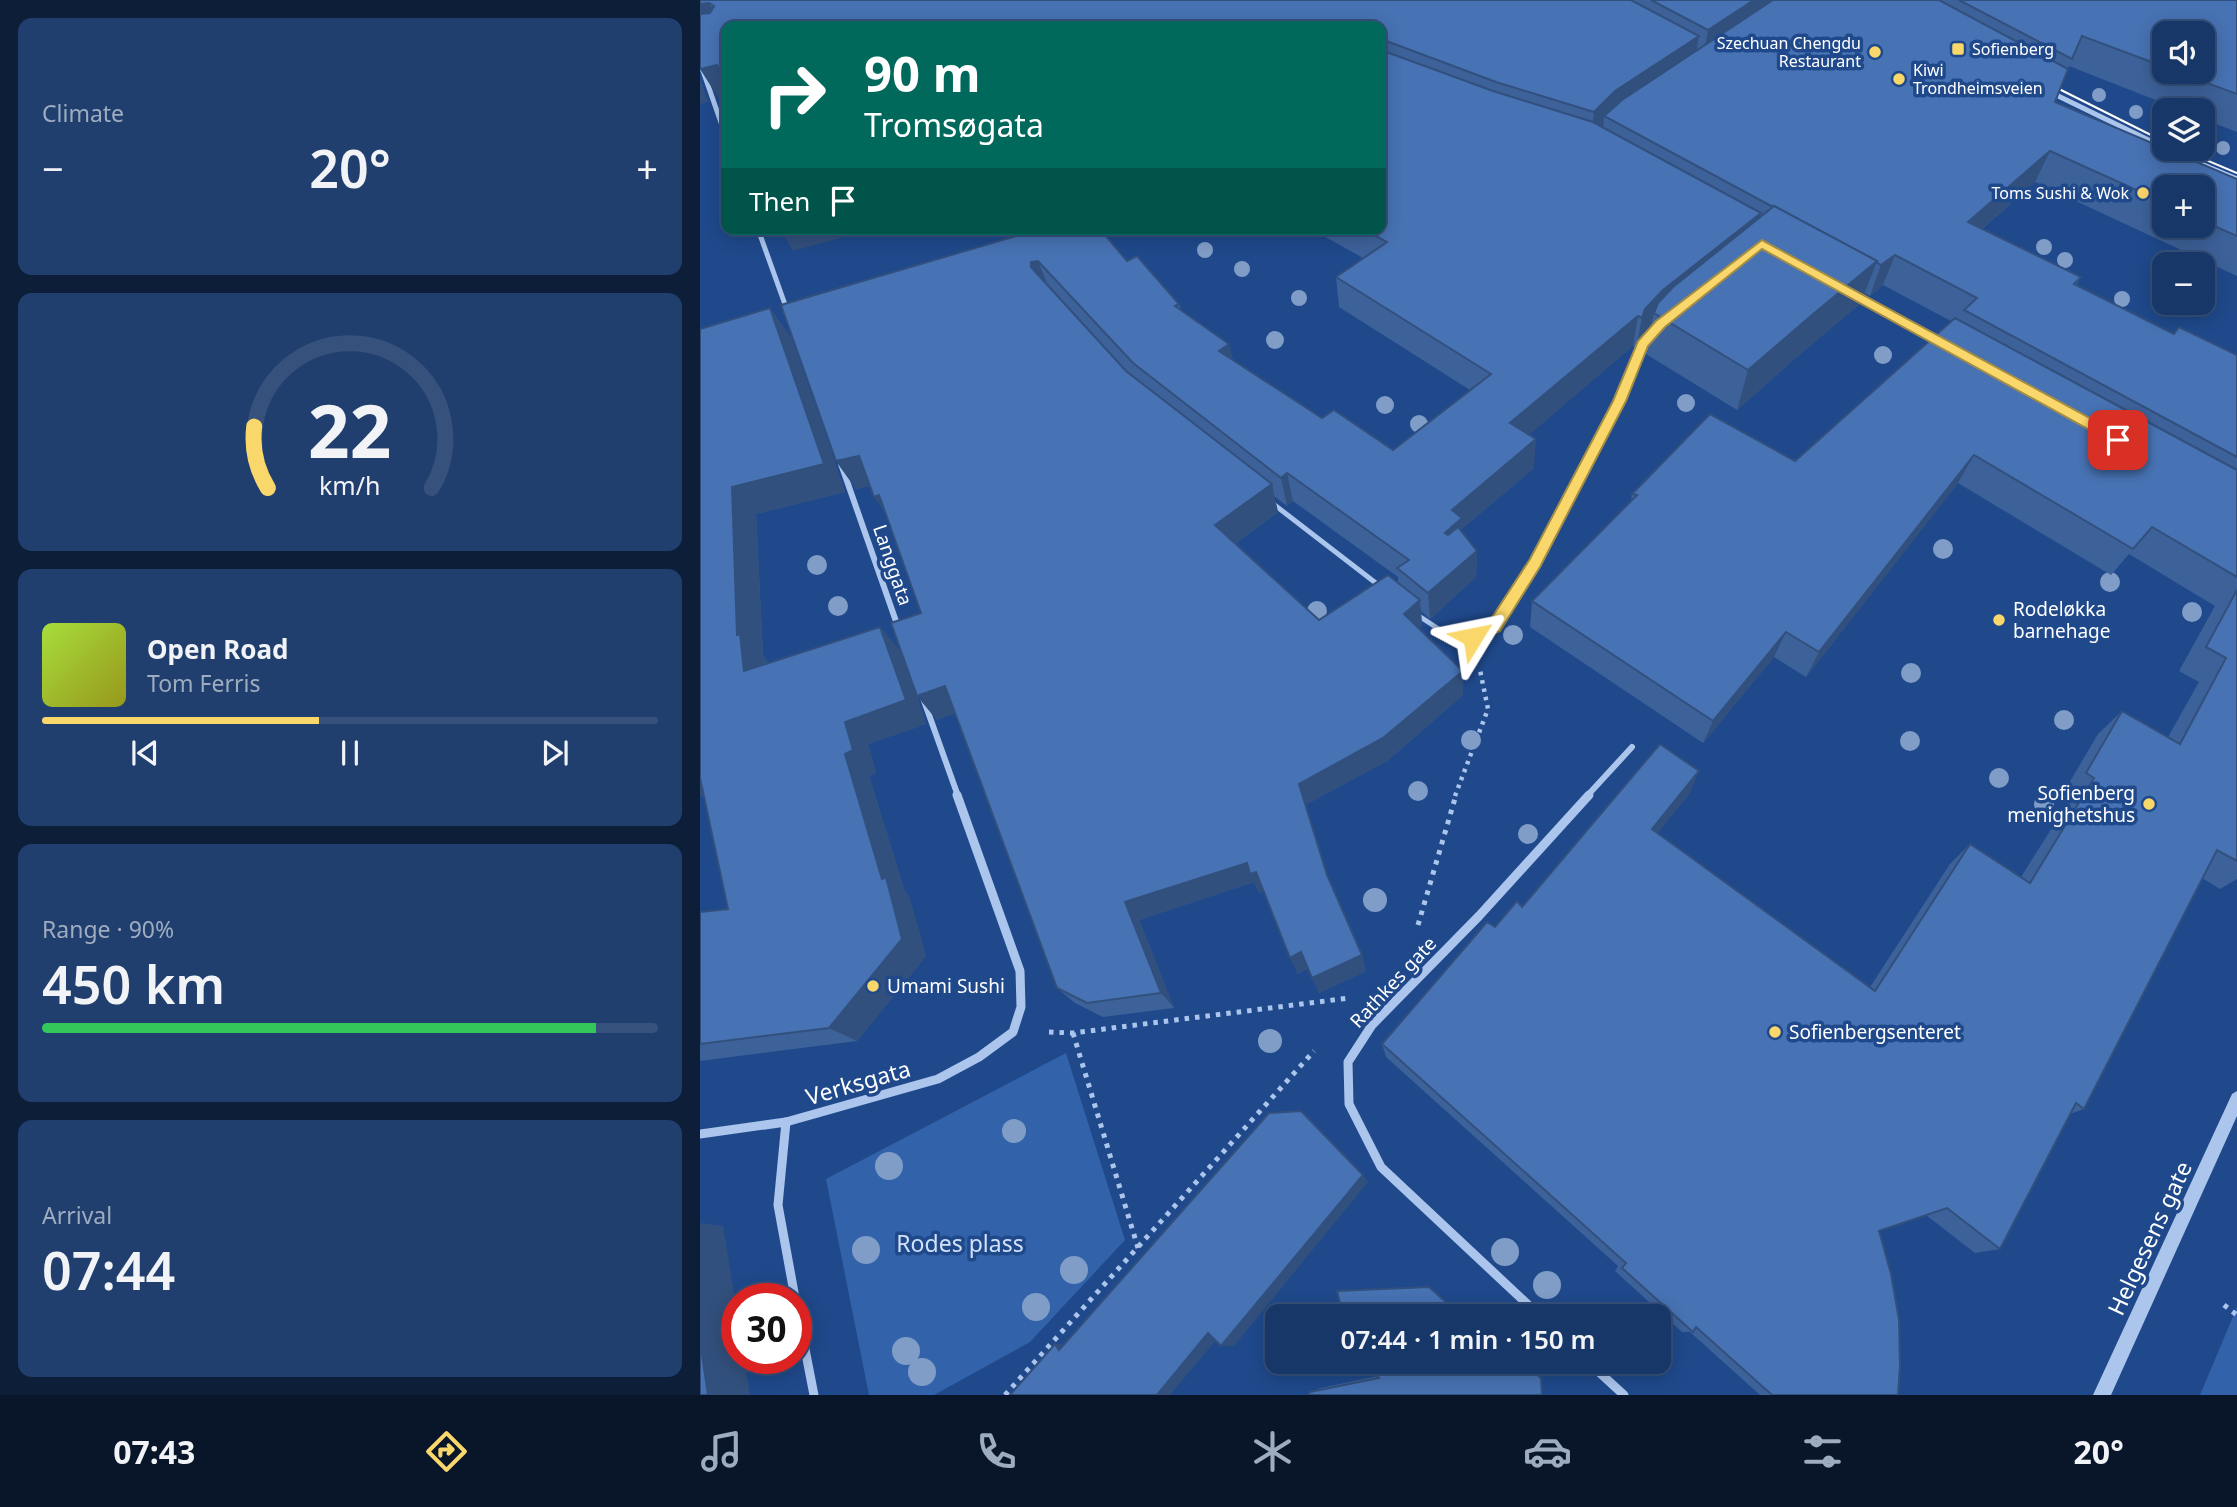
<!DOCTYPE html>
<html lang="en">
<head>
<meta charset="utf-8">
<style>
  body { margin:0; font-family:"Noto Sans",sans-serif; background:#203f6e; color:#f1f3f6; height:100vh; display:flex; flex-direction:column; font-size:26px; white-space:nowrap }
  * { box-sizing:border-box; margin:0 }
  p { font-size:23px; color:#9eacc0 }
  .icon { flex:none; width:38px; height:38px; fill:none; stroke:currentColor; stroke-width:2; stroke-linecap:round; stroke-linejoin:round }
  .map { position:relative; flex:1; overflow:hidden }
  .panel { display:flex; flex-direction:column; gap:18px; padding:18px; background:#0d1e39; width:700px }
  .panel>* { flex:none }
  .top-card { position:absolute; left:21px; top:21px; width:665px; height:214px; border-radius:14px; box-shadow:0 4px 18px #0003,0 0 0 2px #36517c; background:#00695c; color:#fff; overflow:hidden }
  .fabs { position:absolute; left:1452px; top:21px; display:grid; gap:14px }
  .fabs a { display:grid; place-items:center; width:63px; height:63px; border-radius:14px; background:#173768; box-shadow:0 4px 18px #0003,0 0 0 2px #36517c; font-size:35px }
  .speed { position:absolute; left:21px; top:1283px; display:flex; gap:14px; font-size:35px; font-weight:700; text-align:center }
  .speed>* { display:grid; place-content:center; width:91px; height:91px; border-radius:50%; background:#173768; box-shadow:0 4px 18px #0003,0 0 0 2px #36517c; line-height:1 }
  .speed .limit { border:10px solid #d22; background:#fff; color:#111 }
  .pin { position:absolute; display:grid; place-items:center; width:60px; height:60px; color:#fff; margin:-30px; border-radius:14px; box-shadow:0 4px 10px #0006 }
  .me { position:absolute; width:77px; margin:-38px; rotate:55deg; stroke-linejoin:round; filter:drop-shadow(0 0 5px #0008) }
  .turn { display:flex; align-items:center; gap:24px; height:147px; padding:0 28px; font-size:32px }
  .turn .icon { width:91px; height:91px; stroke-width:2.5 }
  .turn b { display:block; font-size:49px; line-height:60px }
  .then { display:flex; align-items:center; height:66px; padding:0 28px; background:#0003; gap:14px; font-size:26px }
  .big { font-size:52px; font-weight:600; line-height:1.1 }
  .panel .widget { flex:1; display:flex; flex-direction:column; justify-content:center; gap:10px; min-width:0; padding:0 24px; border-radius:14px; background:#203f6e }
  .panel .dial { align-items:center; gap:0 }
  .dial svg { height:182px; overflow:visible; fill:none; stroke:#36517c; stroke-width:7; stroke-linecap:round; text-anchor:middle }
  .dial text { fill:#f1f3f6; stroke:none }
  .song { display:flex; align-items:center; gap:21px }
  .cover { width:84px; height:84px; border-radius:10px; background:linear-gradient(135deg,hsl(80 70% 55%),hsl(60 70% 35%)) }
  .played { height:7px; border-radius:4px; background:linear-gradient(90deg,#fad76b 45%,#36517c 45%) }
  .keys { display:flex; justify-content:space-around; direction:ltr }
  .heat { display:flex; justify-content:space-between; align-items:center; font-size:38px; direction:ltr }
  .charge { height:10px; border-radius:5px; background:linear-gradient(90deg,#34c759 90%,#36517c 0) }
  .trip { position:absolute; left:565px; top:1304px; width:406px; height:70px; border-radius:14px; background:#173768; box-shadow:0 4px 18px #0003,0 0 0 2px #36517c; font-weight:600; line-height:70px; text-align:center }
  .tabs { display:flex; height:112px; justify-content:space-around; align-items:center; background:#09162a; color:#9eacc0 }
  .tabs .icon { width:49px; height:49px }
  .tabs .on { color:#fad76b }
  .tabs b { font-size:32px; color:#f1f3f6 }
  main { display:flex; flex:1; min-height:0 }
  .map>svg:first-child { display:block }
  .green { fill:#3262a9 }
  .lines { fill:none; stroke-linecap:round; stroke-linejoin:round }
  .path-far1 { stroke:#abc5ec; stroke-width:4.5; stroke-dasharray:3.5 5; stroke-linecap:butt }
  .path { stroke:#abc5ec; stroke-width:5; stroke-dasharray:4.5 6; stroke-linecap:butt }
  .service { stroke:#abc5ec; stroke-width:5 }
  .minor-far2 { stroke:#abc5ec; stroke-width:5 }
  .minor-far1 { stroke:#abc5ec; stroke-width:6 }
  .minor { stroke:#abc5ec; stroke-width:9 }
  .tertiary { fill:#abc5ec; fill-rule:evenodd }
  .tram { stroke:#fff; stroke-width:2 }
  .tree { fill:#809dc8 }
  .wall { fill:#3d629a; fill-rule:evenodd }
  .shaded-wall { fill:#32507d }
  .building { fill:#4772b3; stroke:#32507d; stroke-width:2 }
  .route { fill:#fad76b; stroke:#a28c46; stroke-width:2 }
  .poi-dot { fill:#fad76b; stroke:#1f498b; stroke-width:2.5 }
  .labels { text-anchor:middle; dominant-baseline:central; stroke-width:7; stroke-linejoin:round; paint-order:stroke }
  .far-poi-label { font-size:16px; fill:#fff; stroke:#1f498b; text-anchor:end }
  .street-label { font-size:19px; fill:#fff; stroke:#1f498b }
  .poi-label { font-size:19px; fill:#fff; stroke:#1f498b; text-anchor:start }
  .near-street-label { font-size:23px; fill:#fff; stroke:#1f498b }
  .near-park-label { font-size:23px; fill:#d0e1f9; stroke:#1f498b }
</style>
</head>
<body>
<main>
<section class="panel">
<div class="widget"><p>Climate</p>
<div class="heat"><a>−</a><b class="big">20°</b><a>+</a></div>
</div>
<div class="widget dial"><svg viewBox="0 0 100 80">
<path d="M14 69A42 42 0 1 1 86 69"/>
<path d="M14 69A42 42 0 0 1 8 42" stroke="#fad76b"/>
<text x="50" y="56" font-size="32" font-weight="700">22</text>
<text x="50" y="72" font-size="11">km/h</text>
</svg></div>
<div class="widget">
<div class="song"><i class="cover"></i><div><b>Open Road</b><p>Tom Ferris</p></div></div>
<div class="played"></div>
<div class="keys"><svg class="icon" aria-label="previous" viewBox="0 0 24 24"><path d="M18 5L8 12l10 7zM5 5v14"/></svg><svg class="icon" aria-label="pause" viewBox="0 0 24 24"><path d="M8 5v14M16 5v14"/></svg><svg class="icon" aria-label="next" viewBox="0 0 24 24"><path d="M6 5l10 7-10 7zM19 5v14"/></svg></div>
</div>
<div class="widget"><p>Range · 90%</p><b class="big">450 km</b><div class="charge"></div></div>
<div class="widget"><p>Arrival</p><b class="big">07:44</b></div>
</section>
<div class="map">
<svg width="1537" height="1395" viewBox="0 0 1537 1395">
  <rect width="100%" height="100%" fill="#1f498b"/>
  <g class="green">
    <path d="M366,1053L425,1240L330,1342L234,1395H169L126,1179Z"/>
    <path d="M1537,1307V1395H1500Z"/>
  </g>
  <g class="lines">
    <path class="path-far1" d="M755,796L788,709L780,670"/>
    <g class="path">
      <path d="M718,925L756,795"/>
      <path d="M349,1032L373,1033L649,998"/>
      <path d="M373,1033L438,1248"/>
      <path d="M1524,1305L1537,1315"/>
      <path d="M305,1395L614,1051"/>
    </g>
    <g class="service">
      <path d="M572,503L681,587"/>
      <path d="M716,614L749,636L773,637"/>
    </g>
    <g class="minor-far2">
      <path d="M0,62L26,137"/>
      <path d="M1350,92L1465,148"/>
      <path d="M1466,149L1537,179"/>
      <path d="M58,229L87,310"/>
      <path d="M1154,295L1239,341"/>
      <path d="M944,343L955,330"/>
    </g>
    <g class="minor-far1">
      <path d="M141,464L198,627"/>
      <path d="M773,637L795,627L835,563L920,401L945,342"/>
      <path d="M223,698L258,796"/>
      <path d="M887,796L932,747"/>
    </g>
    <g class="minor">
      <path d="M86,1122L78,1205L95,1298"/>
      <path d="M0,1134L86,1122L238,1079L279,1057L313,1032L321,1007L320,971L257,795"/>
      <path d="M96,1303L114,1395"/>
      <path d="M840,1316L681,1167L649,1104L648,1062L672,1025L779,916L889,795"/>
      <path d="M888,1362L924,1395"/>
    </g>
    <path class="tertiary" d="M1537,1091V1116L1411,1395H1393L1532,1094Z"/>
    <g class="tram">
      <path d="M1343,81L1465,142"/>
      <path d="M1480,149L1537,173"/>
    </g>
  </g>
  <g class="tree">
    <circle cx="1399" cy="95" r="7"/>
    <circle cx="1436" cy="112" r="7"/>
    <circle cx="1523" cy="148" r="7"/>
    <circle cx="1344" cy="247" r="8"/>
    <circle cx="505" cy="250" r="8"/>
    <circle cx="1365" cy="260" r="8"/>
    <circle cx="542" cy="269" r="8"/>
    <circle cx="599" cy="298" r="8"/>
    <circle cx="1422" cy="299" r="8"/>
    <circle cx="575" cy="340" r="9"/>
    <circle cx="1183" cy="355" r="9"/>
    <circle cx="986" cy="403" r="9"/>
    <circle cx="685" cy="405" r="9"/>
    <circle cx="719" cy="424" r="9"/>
    <circle cx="1243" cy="549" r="10"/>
    <circle cx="117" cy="565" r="10"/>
    <circle cx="1410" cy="582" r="10"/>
    <circle cx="138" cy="606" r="10"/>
    <circle cx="617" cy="611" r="10"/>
    <circle cx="1492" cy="612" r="10"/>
    <circle cx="813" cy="635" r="10"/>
    <circle cx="1211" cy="673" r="10"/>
    <circle cx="1364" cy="720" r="10"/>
    <circle cx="771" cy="740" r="10"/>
    <circle cx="1210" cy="741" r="10"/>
    <circle cx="1299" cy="778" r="10"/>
    <circle cx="718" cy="791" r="10"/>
    <circle cx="1344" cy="804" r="10"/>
    <circle cx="828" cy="834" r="10"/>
    <circle cx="675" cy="900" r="12"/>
    <circle cx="570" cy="1041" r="12"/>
    <circle cx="314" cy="1131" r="12"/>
    <circle cx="189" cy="1166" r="14"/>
    <circle cx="166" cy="1250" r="14"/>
    <circle cx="805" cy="1252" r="14"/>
    <circle cx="374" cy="1270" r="14"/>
    <circle cx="847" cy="1285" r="14"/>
    <circle cx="336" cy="1307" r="14"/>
    <circle cx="206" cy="1351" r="14"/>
    <circle cx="222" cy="1372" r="14"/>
  </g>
  <g class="wall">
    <path d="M0,0H1537V132L1503,119V110H1481L1369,66L1355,102L1537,179V276L1335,182L1282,229L1381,277L1376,286L1474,334L1537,355V879L1520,889L1502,878L1384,1109L1370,1114L1300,1249L1275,1253L1226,1215L1179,1231L1198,1395H1060L990,1332H982L915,1271L918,1266L686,1057L682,1044L795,927L822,907L990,793L957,833L1170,987L1250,864L1270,844L1321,877L1370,799L1362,795L1398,734L1422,711L1468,737L1499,682L1479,671L1515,606L1429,554L1411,575L1258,483L1106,677L1074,657L1003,743L830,627L832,601L931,500L932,494L1095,461L1251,321L1183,285L1170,296L1165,293L1161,303L1098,356L1037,410L946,354L951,327L940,339L936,348L933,346L828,435L834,468L762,529V533L777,551L776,577L730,619L721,611L722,626L719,628L763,671V695L687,761L605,805L627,876L662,955L666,971L619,993L608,968L598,974L564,891L559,893L554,882L439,920L474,1008L403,1017L375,1003L357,988L255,713L237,720L217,696L226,724L168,744L176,773L169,776L205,892L209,896L226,956L157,1041L0,1061V912L28,909L4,798L0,795V329L70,308L91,338L145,492L56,514L63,655L66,659L67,663L180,627L201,652L221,613L186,515L170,486L156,489L136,461L340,229L427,261L479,304L481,310L533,360L622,418L693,450L770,390L639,307L636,277L663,258L611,229H681V26H26V98L19,99ZM1465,33L1503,72H1465ZM1465,187H1503V226H1465ZM574,496L587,506L593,501L698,577V583L619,620L535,544L578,512Z"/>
    <path d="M823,1362L610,1392L621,1388L678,1376Z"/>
  </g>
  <g class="shaded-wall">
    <path d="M1054,0H1092L1003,60L1008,30Z"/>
    <path d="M9,3L26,33L0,37V4Z"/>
    <path d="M999,36L994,66L912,122V121L904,116L903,131L891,142L894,112L915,91Z"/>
    <path d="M17,65L26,81V98L19,99L0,69Z"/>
    <path d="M0,78L8,102L0,104Z"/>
    <path d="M1350,151L1335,182L1255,252L1268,222Z"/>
    <path d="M1061,213L1053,243L954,313L951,327L940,339L936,348L942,318L945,309L963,290Z"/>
    <path d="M80,229H173L93,251Z"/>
    <path d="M1195,255L1183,285L1170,296L1181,265Z"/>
    <path d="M338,261L350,291L331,267V262Z"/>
    <path d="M1177,261L1161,303L1098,356L1037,410L1048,370L1112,315Z"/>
    <path d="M70,308L91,338L145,492L56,514L63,655L66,659L70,695L44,671L37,635L32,487Z"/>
    <path d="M938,316L933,346L809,452L810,423Z"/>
    <path d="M529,344L536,373L519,351Z"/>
    <path d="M836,439L834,468L762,529L763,545L745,533L752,510Z"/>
    <path d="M1274,455L1258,483L1106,677L1119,652Z"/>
    <path d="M159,456L179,484L156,489L136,461Z"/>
    <path d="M587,473L593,501L587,506L581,478Z"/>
    <path d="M572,484L578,512L524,552L515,525Z"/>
    <path d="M179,495L193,524L174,497Z"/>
    <path d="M777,551L776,577L730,619L728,593Z"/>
    <path d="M720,600L722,626L706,639L704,614Z"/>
    <path d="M180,627L201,652L245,686L265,710L237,720L217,696L226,724L168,744L176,773L169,776L205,892L209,896L226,956L157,1041L129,1028L182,879L145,754V722Z"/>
    <path d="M1086,632L1074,657L1003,743L1013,721Z"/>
    <path d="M763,671V695L687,761L605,805L599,784Z"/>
    <path d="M999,771L990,793L945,849L952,829Z"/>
    <path d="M0,773L8,801L0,795Z"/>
    <path d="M547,863L556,872L565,891L559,893L554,882L439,920L474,1008L461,993L425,902Z"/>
    <path d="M601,952L608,968L598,974L590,958Z"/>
    <path d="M662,955L666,971L619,993L612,978Z"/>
    <path d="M663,1175L668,1182L534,1346H521Z"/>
    <path d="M0,1223L23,1226L37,1311V1358H44L50,1395H8L0,1341Z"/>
    <path d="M508,1333H522L470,1395H457Z"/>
    <path d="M355,1344H376L359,1350Z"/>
  </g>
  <g class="building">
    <path d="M0,0H931L999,36L915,91L894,112L796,82L681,39V26H26V91L17,65L0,69V14L10,13L14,6L9,3L0,4Z"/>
    <path d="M951,0H1054L1008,30Z"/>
    <path d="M1073,0H1239L1368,69L1355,102L1537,179V236L1503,221V187H1465V203L1350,151L1268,222L1381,277L1374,284L1474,334L1479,327L1537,355V457L1264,310L1277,298L1195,255L1181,265L1176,262L1177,261L1074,206L1073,207L904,116L922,100Z"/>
    <path d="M1259,0H1537V94L1477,72H1503V33H1465V67L1382,36L1372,59Z"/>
    <path d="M681,50L793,91L893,122L1061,213L963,290L945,309L942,318L938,316L810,423L836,439L752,510L762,518L745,533L748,535L758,527L777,551L728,593L697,568L709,560L587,473L581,478L433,363L338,261L331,262V267L426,371L572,484L515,525L619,620L688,575L720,600L704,614L763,671L683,738L599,784L627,875L662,955L612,978L601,952L590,958L556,872L550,874L547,863L425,902L461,993L387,1003L357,988L245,686L217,696L191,623L221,613L179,495L174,497L159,456L136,461L81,305L340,229H400L427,261L437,256L479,304L475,306L529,344L519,351L622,418L634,410L693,450L791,374L636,277L687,242L663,229H681Z"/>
    <path d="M1074,206L1177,261L1112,315L1048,370L954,313L958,303L973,287Z"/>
    <path d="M70,308L124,464L32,487L37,635L40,634L44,671L180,627L206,700L145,722L153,750L145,754L182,879L186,877L202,939L129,1028L0,1044V912L28,909L0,778V329Z"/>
    <path d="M1255,318L1537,470V577L1452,527L1433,549L1274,455L1119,652L1086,632L1013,721L832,601L937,495L932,494L1010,414L1095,461Z"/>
    <path d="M1537,590V861L1517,850L1384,1109L1376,1103L1300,1249L1247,1208L1179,1231L1191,1274L1199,1320L1200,1366L1198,1395H1072L996,1327L993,1332L922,1268L926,1263L682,1044L787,922L795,927L817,901L822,907L960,744L999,771L952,829L1175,991L1270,844L1330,883L1394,778L1386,773L1422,711L1480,744L1526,658L1506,647Z"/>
    <path d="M601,1111L663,1175L521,1346L508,1333L457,1395H310L355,1344L359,1350L569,1113Z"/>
    <path d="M729,1287L760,1315L772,1312L776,1316H643L637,1291Z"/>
    <path d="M0,1341L8,1395H0Z"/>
    <path d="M664,1362H823L841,1378L842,1395H608L610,1392L679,1378Z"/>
  </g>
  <path class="route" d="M1062,240L1423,436L1425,440L1423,443H1413L1062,249L965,327L948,346L926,401L840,567L800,631L773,643L768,641L765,637L768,632L789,622L830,559L913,401L938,341L956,321Z"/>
  <g class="poi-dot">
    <rect x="1251" y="42" width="14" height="14" rx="3.5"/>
    <circle cx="1175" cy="52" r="7"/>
    <circle cx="1199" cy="79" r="7"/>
    <circle cx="1443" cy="193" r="7"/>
    <circle cx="1299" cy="620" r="7"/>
    <circle cx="1449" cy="804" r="7"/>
    <circle cx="173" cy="986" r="7"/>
    <circle cx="1075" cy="1032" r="7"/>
  </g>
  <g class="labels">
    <g class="far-poi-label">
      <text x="1161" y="43">Szechuan Chengdu<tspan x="1161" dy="18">Restaurant</tspan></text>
      <text x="1272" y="49" text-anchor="start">Sofienberg</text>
      <text x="1213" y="70" text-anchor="start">Kiwi<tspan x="1213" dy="18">Trondheimsveien</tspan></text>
      <text x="1429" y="193">Toms Sushi &amp; Wok</text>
    </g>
    <g class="street-label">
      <text transform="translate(193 565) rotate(71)">Langgata</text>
      <text transform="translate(693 982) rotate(-47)">Rathkes gate</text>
    </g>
    <g class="poi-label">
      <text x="1313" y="609">Rodeløkka<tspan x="1313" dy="22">barnehage</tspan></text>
      <text x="1435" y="793" text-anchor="end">Sofienberg<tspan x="1435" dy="22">menighetshus</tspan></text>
      <text x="187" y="986">Umami Sushi</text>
      <text x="1089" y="1032">Sofienbergsenteret</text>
    </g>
    <g class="near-street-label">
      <text transform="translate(158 1082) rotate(-16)">Verksgata</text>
      <text transform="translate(1449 1238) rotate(-65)">Helgesens gate</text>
    </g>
    <g class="near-park-label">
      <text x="260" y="1243">Rodes plass</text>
    </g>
  </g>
</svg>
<div class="fabs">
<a><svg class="icon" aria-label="sound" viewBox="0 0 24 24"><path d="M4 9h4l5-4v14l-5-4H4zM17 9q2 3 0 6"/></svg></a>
<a><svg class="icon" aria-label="layers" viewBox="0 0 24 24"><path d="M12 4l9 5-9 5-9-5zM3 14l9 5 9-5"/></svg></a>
<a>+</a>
<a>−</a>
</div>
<div class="speed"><div class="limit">30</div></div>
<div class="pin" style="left:1418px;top:440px;background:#d93025"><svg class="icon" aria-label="arrive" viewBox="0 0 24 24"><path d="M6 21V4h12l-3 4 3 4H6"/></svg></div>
<svg class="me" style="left:773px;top:637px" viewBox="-20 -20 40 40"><path d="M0-17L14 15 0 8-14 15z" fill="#fad76b" stroke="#fff" stroke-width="4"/></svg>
<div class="trip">07:44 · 1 min · 150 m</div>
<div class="top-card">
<div class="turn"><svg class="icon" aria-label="right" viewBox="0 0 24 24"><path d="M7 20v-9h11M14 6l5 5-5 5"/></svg><div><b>90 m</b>Tromsøgata</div></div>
<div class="then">Then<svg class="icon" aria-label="arrive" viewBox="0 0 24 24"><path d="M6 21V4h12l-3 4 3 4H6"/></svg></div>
</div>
</div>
</main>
<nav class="tabs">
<b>07:43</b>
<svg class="icon on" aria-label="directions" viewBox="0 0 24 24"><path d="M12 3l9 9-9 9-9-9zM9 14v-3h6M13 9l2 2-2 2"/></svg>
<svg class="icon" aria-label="music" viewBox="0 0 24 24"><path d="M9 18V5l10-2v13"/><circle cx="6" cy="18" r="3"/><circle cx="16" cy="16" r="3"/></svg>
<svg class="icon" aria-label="phone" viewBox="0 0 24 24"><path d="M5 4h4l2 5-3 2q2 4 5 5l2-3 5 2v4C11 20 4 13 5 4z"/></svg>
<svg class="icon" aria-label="climate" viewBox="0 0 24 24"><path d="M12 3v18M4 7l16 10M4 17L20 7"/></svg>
<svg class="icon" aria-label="car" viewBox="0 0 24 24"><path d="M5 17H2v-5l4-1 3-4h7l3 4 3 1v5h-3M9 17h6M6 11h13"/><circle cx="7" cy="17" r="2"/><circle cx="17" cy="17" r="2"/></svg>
<svg class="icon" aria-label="filters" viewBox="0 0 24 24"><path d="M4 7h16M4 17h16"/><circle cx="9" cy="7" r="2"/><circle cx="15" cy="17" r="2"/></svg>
<b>20°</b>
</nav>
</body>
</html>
